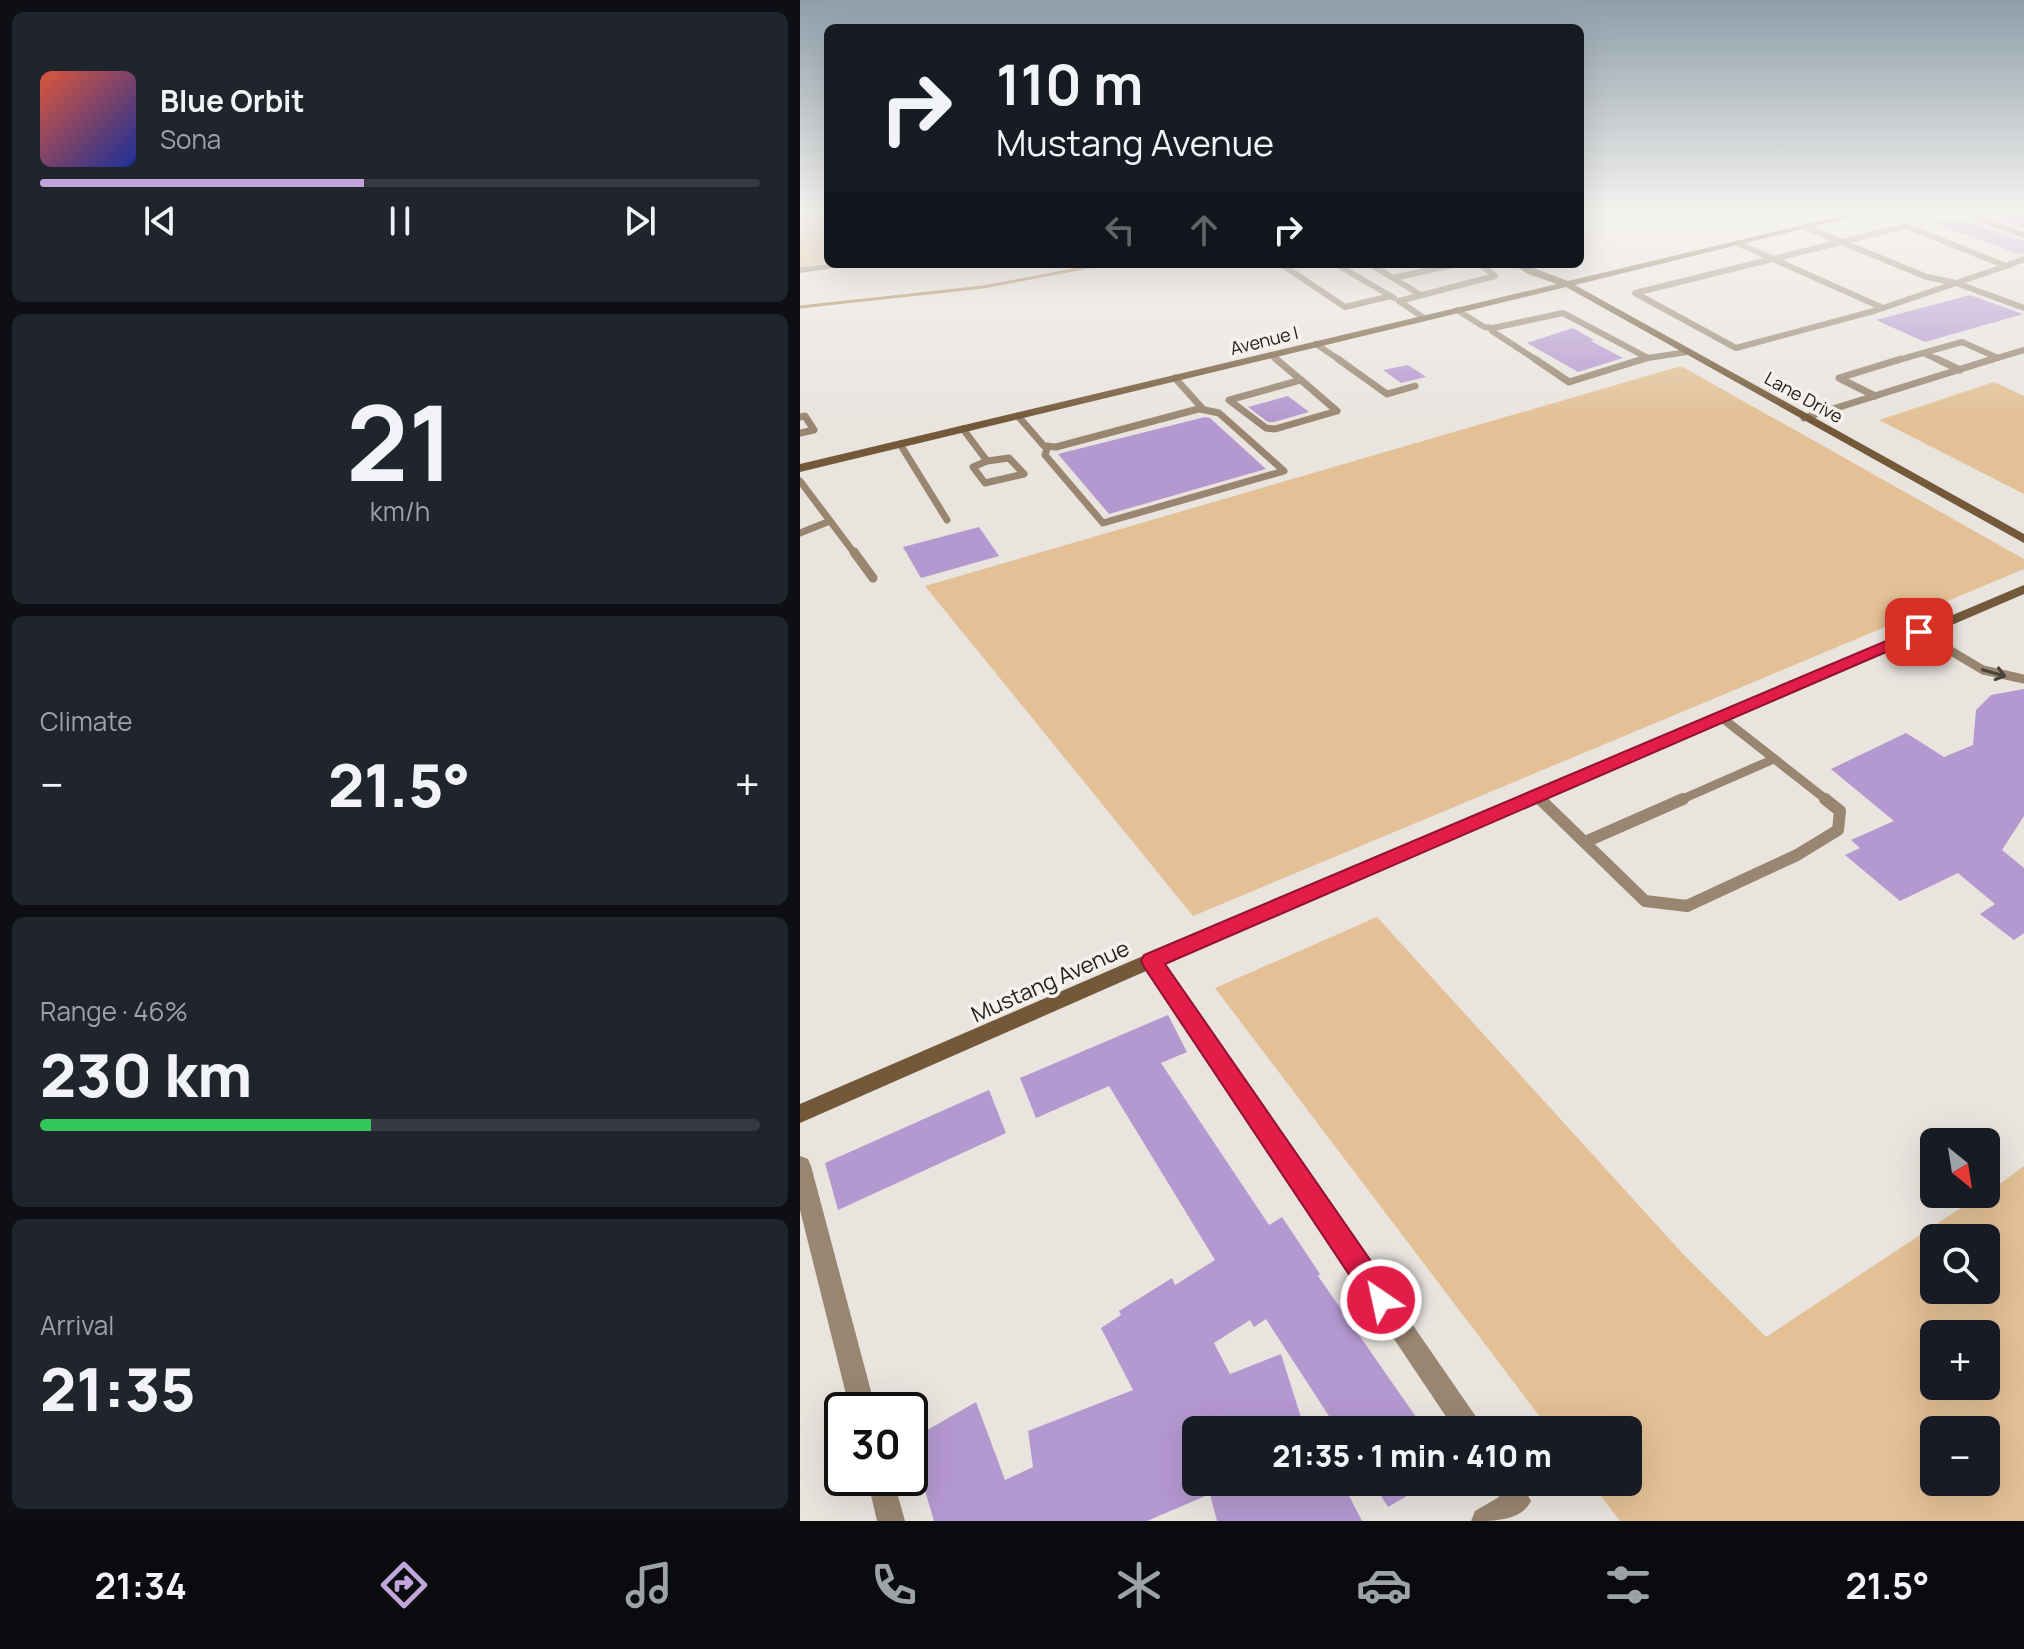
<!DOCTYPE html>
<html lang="en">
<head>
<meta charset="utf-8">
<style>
  body { margin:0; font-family:Manrope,sans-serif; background:#20242c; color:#f1f3f6; height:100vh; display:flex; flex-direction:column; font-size:30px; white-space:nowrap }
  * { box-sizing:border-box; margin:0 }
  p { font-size:26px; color:#9ea1a6 }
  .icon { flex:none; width:44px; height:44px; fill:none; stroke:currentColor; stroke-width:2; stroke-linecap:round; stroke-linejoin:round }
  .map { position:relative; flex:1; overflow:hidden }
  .details { display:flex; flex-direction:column; gap:12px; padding:12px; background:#0d0f14; width:800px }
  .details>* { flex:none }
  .hud { position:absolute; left:24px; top:24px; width:760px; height:244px; border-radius:12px; box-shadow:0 8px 32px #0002; background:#171b24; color:#f1f3f6; overflow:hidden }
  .needle { width:52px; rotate:150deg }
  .buttons { position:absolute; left:1120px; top:1128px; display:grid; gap:16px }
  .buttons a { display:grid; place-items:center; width:80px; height:80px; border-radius:12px; background:#171b24; box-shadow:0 8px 32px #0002; font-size:40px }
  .speed { position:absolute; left:24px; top:1392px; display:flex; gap:16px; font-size:40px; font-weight:700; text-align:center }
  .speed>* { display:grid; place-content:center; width:104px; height:104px; border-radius:50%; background:#171b24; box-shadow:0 8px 32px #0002; line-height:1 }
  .speed .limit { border:4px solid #111; border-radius:12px; background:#fff; color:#111 }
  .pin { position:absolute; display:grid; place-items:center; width:68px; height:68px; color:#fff; margin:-34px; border-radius:16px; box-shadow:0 4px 12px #0006 }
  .me { position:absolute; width:88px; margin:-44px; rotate:326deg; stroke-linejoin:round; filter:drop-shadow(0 0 6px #0008) }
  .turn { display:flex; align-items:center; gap:28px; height:168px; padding:0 40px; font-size:36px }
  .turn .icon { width:104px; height:104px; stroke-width:2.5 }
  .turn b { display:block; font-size:56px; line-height:68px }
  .lanes { display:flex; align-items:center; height:76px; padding:0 40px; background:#0003; justify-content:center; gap:40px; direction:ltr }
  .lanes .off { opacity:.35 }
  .big { font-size:60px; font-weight:800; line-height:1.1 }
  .details .card { flex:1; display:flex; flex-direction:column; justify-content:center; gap:12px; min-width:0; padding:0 28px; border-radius:12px; background:#20242c }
  .details .dial { align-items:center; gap:0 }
  .dial b { font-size:104px; line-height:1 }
  .song { display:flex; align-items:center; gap:24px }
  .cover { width:96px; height:96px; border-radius:12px; background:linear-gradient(135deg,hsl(10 70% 55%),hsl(230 70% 35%)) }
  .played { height:8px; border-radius:4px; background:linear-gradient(90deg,#c2a5db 45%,#363941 45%) }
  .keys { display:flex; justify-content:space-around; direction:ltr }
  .heat { display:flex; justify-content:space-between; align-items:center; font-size:44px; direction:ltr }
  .charge { height:12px; border-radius:6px; background:linear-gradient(90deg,#34c759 46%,#363941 0) }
  .trip { position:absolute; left:382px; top:1416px; width:460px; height:80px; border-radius:12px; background:#171b24; box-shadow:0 8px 32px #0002; font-weight:800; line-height:80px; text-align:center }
  .dock { display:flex; height:128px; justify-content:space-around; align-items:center; background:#090b0e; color:#9ea1a6 }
  .dock .icon { width:56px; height:56px }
  .dock .selected { color:#c2a5db }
  .dock b { font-size:36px; color:#f1f3f6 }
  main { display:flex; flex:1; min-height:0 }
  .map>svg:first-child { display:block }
  .green { fill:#e3c096; fill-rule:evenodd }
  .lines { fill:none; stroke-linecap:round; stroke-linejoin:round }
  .stream { stroke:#a77e4b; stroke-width:3 }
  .building { fill:#b498d0 }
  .lane-far3 { stroke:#988671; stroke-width:6 }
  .lane-far2 { stroke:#988671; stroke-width:7 }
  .lane-far1 { stroke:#988671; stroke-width:9 }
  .lane { stroke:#988671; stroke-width:12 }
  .street { fill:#988671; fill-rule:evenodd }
  .secondary { fill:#735939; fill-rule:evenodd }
  .oneway { stroke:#4b443b }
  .route { fill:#e11d48; stroke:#92132f; stroke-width:2 }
  .labels { text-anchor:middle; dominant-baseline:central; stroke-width:7; stroke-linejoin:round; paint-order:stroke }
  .far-street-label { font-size:18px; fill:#22211e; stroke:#f6f1ec }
  .street-label { font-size:22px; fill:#22211e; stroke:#f6f1ec }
</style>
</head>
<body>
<main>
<section class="details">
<div class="card">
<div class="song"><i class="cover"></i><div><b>Blue Orbit</b><p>Sona</p></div></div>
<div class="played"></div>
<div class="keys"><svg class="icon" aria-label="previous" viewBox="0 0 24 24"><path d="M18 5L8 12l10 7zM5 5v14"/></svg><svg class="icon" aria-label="pause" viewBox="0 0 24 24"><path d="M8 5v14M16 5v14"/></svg><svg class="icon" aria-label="next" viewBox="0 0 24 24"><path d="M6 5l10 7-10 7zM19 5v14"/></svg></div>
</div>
<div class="card dial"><b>21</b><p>km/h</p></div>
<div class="card"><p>Climate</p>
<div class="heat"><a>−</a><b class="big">21.5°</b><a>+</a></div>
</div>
<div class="card"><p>Range · 46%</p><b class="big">230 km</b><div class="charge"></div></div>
<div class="card"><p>Arrival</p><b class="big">21:35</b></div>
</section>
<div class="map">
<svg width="1224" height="1521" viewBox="0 0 1224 1521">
  <rect width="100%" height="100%" fill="#e9e4de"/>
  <g class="green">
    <path d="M0,210H28V249L24,264L0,266Z"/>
    <path d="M881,366L1224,559V569L393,916L125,586Z"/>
    <path d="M1194,382L1224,396V494L1079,420Z"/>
    <path d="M577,917L883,1254L966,1337L1182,1194H1186L1224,1166V1521H820L790,1482H828V1430H750L415,988ZM1186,1238V1290H1134V1238ZM1134,1334H1186V1386H1134ZM1186,1430V1482H1134V1430Z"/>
  </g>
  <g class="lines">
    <path class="stream" d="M0,307L183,287L305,264"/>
  </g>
  <g class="building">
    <path d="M1192,210H1224V229L1179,213Z"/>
    <path d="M1157,218L1224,241V253L1219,254L1134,223Z"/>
    <path d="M1170,295L1223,314L1125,342L1076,320Z"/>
    <path d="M773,328L794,340L791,341L823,358L778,372L727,343Z"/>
    <path d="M608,365L626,377L601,383L583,370Z"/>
    <path d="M488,396L509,412L474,422H468L448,407Z"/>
    <path d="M405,417L410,418L466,469L309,514L258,454Z"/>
    <path d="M179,527L199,556L121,578L103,547Z"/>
    <path d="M1224,689V816L1202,850L1224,868V933L1214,940L1180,914L1195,904L1158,873L1100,901L1045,855L1060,848L1051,840L1094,821L1031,769L1106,733L1144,757L1173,745L1176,710L1191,695Z"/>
    <path d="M368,1015L387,1052L361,1063L469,1225L482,1217L520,1274L518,1276L625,1430H538L466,1319L454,1327L450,1320L414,1343L430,1374L481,1354L505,1430H396V1482H542L562,1521H417L410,1494L347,1521H134L110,1440L176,1402L205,1480L233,1467L228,1431L333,1390L301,1328L321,1315L319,1311L372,1278L375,1285L415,1260L309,1086L236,1118L220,1078Z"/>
    <path d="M189,1090L206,1133L38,1210L25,1163Z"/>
    <path d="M572,1482H631L588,1507Z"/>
  </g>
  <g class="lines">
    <g class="lane-far3">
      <path d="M1153,210L1224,235"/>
      <path d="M1106,226L1206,266L1074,311L936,348L835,293Z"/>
      <path d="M1005,227L1127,277L1156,283L1224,308"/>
      <path d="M937,243L1083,308"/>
      <path d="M481,264L545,307L591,296"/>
      <path d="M536,264L594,298"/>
      <path d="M570,264L593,278"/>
      <path d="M1206,266L1224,259"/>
      <path d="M619,294L593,278L658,264"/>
      <path d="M657,310L684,327L693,328L763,313L848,358L887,352"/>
      <path d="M624,318L599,301L695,276L680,264"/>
      <path d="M693,328L692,331L738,361"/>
      <path d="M516,344L541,361"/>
      <path d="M1123,353L1162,342L1198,358"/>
      <path d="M471,355L479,361"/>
      <path d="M837,361L848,358"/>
      <path d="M1095,361L1123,353L1141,361"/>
      <path d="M1187,361L1224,350"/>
    </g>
    <g class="lane-far2">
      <path d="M476,359L501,380"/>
      <path d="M538,359L587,394L615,386"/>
      <path d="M735,359L769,382L843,359"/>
      <path d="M1137,359L1160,370"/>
      <path d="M501,380L537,411L475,429L466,428L429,400Z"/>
      <path d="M1075,396L1039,378L1101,359"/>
      <path d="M218,416L244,446L256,447L402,408L375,378"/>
      <path d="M0,417L5,416L14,430L0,433"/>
      <path d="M1004,418L1193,359"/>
      <path d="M163,429L187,461"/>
      <path d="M100,444L147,520"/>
      <path d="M248,446L245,455L303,523L484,471L419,413L400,409"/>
      <path d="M209,458L224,474L185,483L173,467L187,461Z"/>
      <path d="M0,481L55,554"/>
      <path d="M0,533L30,521"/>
    </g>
    <g class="lane-far1">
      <path d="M54,552L73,578"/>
      <path d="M1119,632L1183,670L1224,679"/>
      <path d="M921,717L1028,801"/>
      <path d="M737,796L742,801"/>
      <path d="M878,801L974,759"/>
    </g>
    <g class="lane">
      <path d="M740,799L845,901L887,906L997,855L1038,830L1040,811L1025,799"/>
      <path d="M785,842L883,799"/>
    </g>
    <g class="street">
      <path d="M32,264H61L0,273V267Z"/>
      <path d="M351,954L358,956L679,1421L683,1430H655L344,966L342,961L344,956Z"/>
      <path d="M0,1156L8,1159L11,1166L76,1410H50L0,1210Z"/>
      <path d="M67,1478H93L105,1521H77Z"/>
      <path d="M692,1482H721L731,1501C721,1521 694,1521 671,1521L675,1511L699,1497Z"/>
    </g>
    <g class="secondary">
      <path d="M1066,210H1080L775,285L1224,534V543L766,287L0,472V464L757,284L728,274L712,264H723L768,281Z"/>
      <path d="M1224,585V594L394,950L0,1123V1104L380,940Z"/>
    </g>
  </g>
  <defs><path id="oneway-shaft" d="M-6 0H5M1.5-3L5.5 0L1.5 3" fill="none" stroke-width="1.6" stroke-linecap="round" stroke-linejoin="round" transform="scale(2)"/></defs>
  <use class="oneway" href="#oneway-shaft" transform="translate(1194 673) rotate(16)"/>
  <linearGradient id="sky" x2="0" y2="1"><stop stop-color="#8e9ea9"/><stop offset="0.5" stop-color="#f5f3f0"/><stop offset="1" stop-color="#f5f3f0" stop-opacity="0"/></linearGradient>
  <rect width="1224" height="423" fill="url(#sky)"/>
  <path class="route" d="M1119,627L1127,632L1125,635L365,964L591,1290L595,1300L591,1309L581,1313L572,1309L344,967L341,961L344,955Z"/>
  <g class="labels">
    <g class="far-street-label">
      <text transform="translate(464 340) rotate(-14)">Avenue I</text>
      <text transform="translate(1004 397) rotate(29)">Lane Drive</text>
    </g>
    <g class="street-label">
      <text transform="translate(250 981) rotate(-24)">Mustang Avenue</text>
    </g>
  </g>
</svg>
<div class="buttons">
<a><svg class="needle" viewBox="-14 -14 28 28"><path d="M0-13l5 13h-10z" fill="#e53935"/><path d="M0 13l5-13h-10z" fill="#9ea1a6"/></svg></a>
<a><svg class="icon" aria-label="search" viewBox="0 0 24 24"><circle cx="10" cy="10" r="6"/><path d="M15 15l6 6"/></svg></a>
<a>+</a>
<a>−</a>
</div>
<div class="speed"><div class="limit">30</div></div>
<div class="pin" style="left:1119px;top:632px;background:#d93025"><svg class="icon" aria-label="arrive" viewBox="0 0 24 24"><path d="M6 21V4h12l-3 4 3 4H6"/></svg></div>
<svg class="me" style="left:581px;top:1300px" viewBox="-20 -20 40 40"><circle r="17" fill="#e11d48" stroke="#fff" stroke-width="3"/><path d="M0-11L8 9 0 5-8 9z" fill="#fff"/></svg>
<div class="trip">21:35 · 1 min · 410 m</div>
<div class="hud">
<div class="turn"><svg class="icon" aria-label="right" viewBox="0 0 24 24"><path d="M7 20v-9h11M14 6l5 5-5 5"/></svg><div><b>110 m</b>Mustang Avenue</div></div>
<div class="lanes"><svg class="icon off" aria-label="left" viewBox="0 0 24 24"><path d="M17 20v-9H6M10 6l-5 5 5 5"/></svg><svg class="icon off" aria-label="ahead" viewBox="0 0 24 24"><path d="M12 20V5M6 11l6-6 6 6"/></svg><svg class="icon" aria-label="right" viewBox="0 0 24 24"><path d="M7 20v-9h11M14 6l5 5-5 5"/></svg></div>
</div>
</div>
</main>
<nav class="dock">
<b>21:34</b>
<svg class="icon selected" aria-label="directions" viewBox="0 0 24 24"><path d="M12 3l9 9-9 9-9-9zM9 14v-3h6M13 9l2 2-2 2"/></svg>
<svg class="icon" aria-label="music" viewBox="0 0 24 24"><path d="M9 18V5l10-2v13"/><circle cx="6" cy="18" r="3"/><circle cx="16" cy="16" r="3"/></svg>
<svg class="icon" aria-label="phone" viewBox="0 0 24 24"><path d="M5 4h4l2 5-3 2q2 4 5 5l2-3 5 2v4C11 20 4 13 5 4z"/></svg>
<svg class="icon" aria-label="climate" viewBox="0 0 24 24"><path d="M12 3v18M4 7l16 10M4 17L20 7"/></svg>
<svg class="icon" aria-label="car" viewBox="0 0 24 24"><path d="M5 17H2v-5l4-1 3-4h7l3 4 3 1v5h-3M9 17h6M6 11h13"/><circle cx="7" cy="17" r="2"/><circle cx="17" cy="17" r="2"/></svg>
<svg class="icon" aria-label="filters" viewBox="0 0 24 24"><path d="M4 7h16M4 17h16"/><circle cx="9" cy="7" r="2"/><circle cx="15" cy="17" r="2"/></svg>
<b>21.5°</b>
</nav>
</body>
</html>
